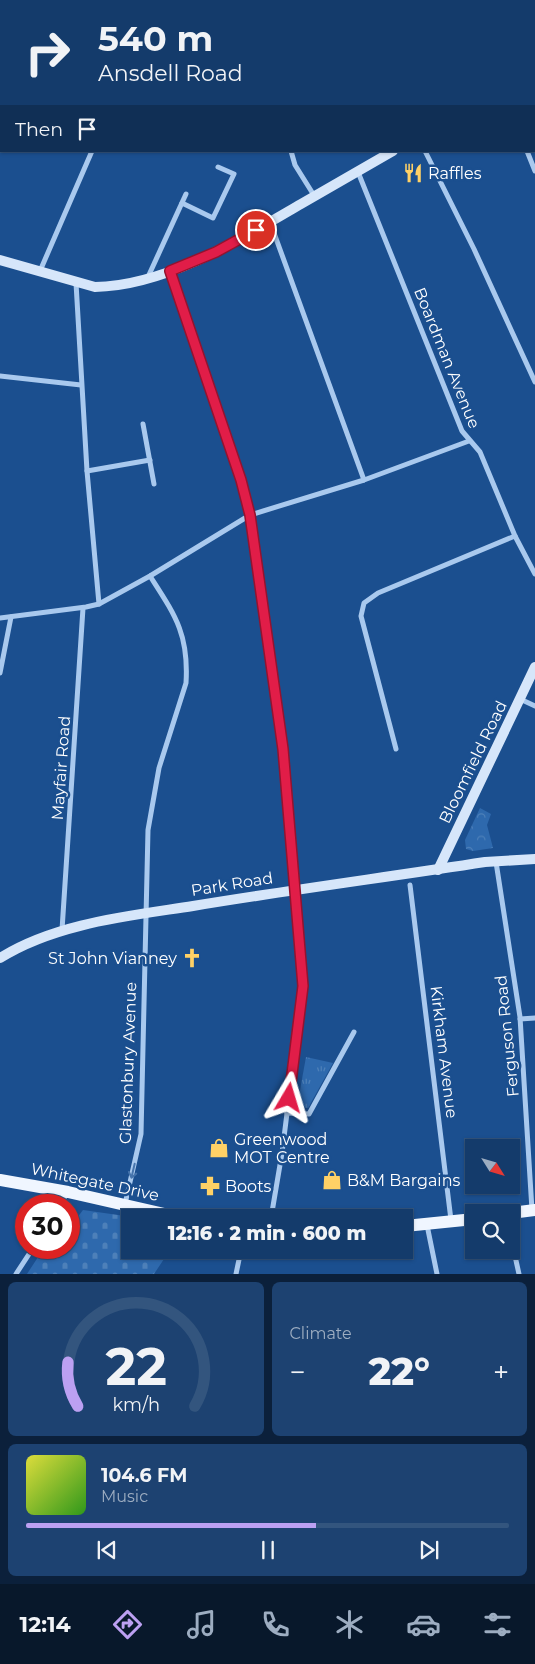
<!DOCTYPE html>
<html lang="en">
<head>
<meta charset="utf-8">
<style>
  body { margin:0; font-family:Montserrat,sans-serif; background:#1d4271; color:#f1f3f6; height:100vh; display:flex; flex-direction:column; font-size:19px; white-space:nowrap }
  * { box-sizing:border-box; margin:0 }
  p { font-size:16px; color:#9dadc1 }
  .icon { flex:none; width:28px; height:28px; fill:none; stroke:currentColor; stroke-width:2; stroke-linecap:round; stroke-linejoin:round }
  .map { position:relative; height:1274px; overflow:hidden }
  .details { display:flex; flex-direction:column; gap:8px; padding:8px; background:#0b203b; flex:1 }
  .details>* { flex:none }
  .guide { position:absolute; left:0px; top:0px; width:535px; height:152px; box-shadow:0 1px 4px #0004,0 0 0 1px #33557e; background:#143b6b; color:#f1f3f6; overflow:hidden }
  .needle { width:32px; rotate:127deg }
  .buttons { position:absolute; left:465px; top:1139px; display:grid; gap:10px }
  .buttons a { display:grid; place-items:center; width:55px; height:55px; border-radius:0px; background:#143b6b; box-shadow:0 1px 4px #0004,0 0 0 1px #33557e; font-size:25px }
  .speed { position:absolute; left:15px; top:1194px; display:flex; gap:10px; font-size:25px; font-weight:700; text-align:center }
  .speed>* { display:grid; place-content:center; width:65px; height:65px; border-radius:50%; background:#143b6b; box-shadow:0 1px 4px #0004,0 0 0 1px #33557e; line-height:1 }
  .speed .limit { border:8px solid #d22; background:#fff; color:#111 }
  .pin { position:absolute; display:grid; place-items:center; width:42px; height:42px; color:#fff; margin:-21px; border:2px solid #fff; border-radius:50%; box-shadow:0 1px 5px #0007 }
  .me { position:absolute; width:55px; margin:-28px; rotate:7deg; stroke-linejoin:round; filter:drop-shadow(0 0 4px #0008) }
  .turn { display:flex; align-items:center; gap:18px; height:105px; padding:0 15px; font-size:22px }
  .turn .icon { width:65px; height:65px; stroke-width:2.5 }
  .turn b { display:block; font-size:35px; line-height:42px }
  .then { display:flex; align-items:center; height:48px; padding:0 15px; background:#0003; gap:10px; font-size:19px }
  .big { font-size:38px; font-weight:800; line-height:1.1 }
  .details .tile { flex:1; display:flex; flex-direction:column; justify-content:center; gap:8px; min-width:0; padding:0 18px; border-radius:8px; background:#1d4271 }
  .details .dial { align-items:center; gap:0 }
  .dial svg { height:130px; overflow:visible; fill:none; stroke:#33557e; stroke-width:7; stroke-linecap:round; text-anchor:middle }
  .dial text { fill:#f1f3f6; stroke:none }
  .song { display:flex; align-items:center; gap:15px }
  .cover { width:60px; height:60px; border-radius:8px; background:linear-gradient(135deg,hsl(60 70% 55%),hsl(110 70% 35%)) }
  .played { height:5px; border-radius:2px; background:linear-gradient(90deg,#bca0f2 60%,#33557e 60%) }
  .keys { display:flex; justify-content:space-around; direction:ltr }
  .heat { display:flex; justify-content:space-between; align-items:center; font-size:28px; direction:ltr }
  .details .tiles { flex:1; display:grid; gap:8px; grid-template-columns:1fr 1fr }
  .tile:last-child { grid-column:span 2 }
  .trip { position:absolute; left:121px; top:1209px; width:292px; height:50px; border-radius:0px; background:#143b6b; box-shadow:0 1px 4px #0004,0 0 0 1px #33557e; font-weight:800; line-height:50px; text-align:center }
  .tab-bar { display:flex; height:80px; justify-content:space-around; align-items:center; background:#08182b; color:#9dadc1 }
  .tab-bar .icon { width:35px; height:35px }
  .tab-bar .on { color:#bca0f2 }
  .tab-bar b { font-size:22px; color:#f1f3f6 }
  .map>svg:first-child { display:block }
  .grass { fill:url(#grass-tufts) }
  .forest { fill:url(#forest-crowns) }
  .cemetery { fill:url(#cemetery-stones) }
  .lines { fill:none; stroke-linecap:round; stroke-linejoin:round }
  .street { stroke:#a9c9ee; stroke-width:5 }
  .secondary { stroke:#d6e6fa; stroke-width:10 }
  .primary { stroke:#f0f6ff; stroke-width:12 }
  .oneway { stroke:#4674ac }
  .route-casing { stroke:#92132f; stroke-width:12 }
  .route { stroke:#e11d48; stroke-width:9 }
  .labels { text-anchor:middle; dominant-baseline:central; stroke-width:5; stroke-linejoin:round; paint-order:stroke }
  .poi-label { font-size:16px; fill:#fff; stroke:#1b4f8f; text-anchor:start }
  .street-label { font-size:16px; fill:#fff; stroke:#1b4f8f }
</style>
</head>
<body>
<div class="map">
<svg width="535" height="1274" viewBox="0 0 535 1274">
  <defs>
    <pattern id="grass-tufts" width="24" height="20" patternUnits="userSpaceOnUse" patternTransform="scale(1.25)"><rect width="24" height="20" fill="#2e69ad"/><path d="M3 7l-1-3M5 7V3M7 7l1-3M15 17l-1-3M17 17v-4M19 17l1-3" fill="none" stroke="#4d80b9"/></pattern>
    <pattern id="forest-crowns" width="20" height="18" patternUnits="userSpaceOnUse" patternTransform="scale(1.25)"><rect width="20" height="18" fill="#2e69ad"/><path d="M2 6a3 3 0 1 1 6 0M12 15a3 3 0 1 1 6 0" fill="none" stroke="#4d80b9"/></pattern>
    <pattern id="cemetery-stones" width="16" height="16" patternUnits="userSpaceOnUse" patternTransform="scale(1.25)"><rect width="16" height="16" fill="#2e69ad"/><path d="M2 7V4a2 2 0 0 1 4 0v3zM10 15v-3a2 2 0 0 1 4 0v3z" fill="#4d80b9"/></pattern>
  </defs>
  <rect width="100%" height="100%" fill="#1b4f8f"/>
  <g class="grass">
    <path d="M0,0H27L1,1L0,51Z"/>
    <path d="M306,1057L333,1063L308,1108L297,1107Z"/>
  </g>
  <path class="forest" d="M480,808L491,814L487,825L493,848L473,851L466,849L465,840Z"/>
  <path class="cemetery" d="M83,1210L132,1217L130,1250H170L154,1274H27L44,1248H69V1217L77,1218Z"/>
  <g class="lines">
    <g class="street">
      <path d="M48,0L50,1"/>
      <path d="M314,0L316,1"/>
      <path d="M404,0L406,1"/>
      <path d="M530,0L532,1"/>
      <path d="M238,1L239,0"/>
      <path d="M275,1V0"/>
      <path d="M291,151L295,165L315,197"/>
      <path d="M425,151L474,249L535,382"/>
      <path d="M527,151L535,171"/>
      <path d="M358,172L462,431L480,452L515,536L535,574"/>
      <path d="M182,203L213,218L234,174L218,167"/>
      <path d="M270,222L364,480"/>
      <path d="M40,271L92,151"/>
      <path d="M170,271L241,479L250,515L283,749L303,986L282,1153L271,1218"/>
      <path d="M148,277L186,194"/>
      <path d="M76,283L87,471L99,604"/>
      <path d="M0,376L81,385"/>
      <path d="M143,424L154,484"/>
      <path d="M87,471L150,460"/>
      <path d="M0,618L86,607L99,604L150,576L250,515L364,480L469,441"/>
      <path d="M0,673L11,617"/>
      <path d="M520,699L535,706"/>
      <path d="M396,749L361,616L364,603L378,593L515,536"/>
      <path d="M496,862L520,1017L532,1210"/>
      <path d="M410,885L451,1220"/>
      <path d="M62,930L83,608"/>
      <path d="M520,1019L535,1018"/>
      <path d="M287,1113L309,1114L354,1032"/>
      <path d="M125,1204L141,1134L148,830L159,768L186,683C189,634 175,615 150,576"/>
      <path d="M60,1205L67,1193"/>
      <path d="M427,1225L437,1274"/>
      <path d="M511,1238L519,1274"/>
      <path d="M16,1274L33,1248"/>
      <path d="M236,1274L241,1250"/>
    </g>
    <g class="secondary">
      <path d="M534,90H535"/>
      <path d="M0,260L95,287C166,286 241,239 301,204C331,187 362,169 393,151"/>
      <path d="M438,870L535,667"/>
      <path d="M0,958C56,923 129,916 193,906C290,890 388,877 485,862L535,859"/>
    </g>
    <g class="primary">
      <path d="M0,1180L68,1192L182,1218"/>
      <path d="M511,1213L535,1210"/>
      <path d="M405,1226L474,1219"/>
    </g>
  </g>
  <defs><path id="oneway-shaft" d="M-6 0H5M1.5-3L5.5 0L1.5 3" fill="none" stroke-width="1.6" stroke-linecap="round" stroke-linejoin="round" transform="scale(1.25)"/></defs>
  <use class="oneway" href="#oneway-shaft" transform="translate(133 1171) rotate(103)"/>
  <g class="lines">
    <defs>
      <path id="route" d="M256,230L216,252L170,271L241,480L250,515L283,749L303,986L289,1098"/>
    </defs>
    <use href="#route" class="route-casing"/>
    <use href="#route" class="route"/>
  </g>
  <defs>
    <symbol id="restaurant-bare" viewBox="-9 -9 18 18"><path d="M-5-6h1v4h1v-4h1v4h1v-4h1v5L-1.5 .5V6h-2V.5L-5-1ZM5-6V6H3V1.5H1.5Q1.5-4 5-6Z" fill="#ffd166" stroke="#1b4f8f" stroke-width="2.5" paint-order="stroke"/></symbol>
    <symbol id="church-bare" viewBox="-9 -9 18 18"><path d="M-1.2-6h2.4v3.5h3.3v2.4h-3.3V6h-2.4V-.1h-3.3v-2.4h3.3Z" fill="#ffd166" stroke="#1b4f8f" stroke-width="2.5" paint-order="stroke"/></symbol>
    <symbol id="shop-bare" viewBox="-9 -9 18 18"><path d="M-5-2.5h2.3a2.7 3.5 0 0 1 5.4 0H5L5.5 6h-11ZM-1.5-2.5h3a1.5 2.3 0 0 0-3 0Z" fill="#ffd166" stroke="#1b4f8f" stroke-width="2.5" paint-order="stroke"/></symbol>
    <symbol id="pharmacy-bare" viewBox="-9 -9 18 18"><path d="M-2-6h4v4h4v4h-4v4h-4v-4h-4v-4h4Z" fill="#ffd166" stroke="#1b4f8f" stroke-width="2.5" paint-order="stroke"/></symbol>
  </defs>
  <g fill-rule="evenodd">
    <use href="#restaurant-bare" x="399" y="159" width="28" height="28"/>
    <use href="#church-bare" x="178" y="944" width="28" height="28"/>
    <use href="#shop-bare" x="205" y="1134" width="28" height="28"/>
    <use href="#shop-bare" x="318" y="1166" width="28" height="28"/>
    <use href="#pharmacy-bare" x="196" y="1172" width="28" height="28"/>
  </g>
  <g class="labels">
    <g class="poi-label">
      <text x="428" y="173">Raffles</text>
      <text x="177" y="958" text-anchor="end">St John Vianney</text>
      <text x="234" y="1139">Greenwood<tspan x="234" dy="18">MOT Centre</tspan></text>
      <text x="347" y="1180">B&amp;M Bargains</text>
      <text x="225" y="1186">Boots</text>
    </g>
    <g class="street-label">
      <text transform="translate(447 358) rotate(68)">Boardman Avenue</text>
      <text transform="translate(473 762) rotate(-64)">Bloomfield Road</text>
      <text transform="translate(61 768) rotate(-86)">Mayfair Road</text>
      <text transform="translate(232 884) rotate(-9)">Park Road</text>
      <text transform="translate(507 1036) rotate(-96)">Ferguson Road</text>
      <text transform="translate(444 1052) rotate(83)">Kirkham Avenue</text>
      <text transform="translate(128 1063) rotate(-88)">Glastonbury Avenue</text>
      <text transform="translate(95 1182) rotate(12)">Whitegate Drive</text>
    </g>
  </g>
</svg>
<div class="buttons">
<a><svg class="needle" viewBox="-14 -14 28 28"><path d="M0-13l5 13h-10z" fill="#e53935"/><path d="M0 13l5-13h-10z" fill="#9dadc1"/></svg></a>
<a><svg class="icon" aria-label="search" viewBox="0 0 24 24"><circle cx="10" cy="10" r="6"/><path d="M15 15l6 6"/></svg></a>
</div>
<div class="speed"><div class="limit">30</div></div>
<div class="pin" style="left:256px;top:230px;background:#d93025"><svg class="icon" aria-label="arrive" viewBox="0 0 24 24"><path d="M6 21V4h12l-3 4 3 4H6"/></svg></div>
<svg class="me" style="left:289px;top:1098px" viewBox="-20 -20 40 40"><path d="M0-17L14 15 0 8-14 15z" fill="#e11d48" stroke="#fff" stroke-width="4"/></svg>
<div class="trip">12:16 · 2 min · 600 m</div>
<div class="guide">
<div class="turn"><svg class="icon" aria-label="right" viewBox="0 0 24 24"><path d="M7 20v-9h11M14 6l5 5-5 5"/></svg><div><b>540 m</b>Ansdell Road</div></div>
<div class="then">Then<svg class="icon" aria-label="arrive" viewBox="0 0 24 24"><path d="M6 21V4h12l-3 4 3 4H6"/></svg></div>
</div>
</div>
<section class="details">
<div class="tiles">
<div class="tile dial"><svg viewBox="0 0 100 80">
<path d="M14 69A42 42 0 1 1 86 69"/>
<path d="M14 69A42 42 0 0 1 8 42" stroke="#bca0f2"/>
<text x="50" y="56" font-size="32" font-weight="700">22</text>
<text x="50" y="72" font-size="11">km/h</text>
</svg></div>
<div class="tile"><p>Climate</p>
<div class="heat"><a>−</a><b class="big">22°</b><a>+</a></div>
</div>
<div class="tile">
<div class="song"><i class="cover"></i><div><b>104.6 FM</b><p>Music</p></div></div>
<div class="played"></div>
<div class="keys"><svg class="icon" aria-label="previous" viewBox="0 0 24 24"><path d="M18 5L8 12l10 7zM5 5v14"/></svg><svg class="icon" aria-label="pause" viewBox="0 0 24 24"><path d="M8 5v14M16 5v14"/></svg><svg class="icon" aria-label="next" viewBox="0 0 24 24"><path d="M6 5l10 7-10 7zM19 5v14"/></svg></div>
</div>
</div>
</section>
<nav class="tab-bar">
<b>12:14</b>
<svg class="icon on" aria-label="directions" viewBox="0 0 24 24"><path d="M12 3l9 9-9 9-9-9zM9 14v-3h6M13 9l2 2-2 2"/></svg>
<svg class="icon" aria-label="music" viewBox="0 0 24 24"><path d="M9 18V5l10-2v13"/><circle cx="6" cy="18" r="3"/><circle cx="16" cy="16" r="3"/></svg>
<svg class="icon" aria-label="phone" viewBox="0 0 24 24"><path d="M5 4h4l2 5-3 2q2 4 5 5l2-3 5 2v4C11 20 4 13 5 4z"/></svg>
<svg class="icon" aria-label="climate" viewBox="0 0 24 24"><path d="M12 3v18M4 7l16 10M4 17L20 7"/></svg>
<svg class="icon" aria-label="car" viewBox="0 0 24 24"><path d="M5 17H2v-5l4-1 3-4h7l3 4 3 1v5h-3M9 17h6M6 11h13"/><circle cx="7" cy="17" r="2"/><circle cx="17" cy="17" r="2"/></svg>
<svg class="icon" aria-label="filters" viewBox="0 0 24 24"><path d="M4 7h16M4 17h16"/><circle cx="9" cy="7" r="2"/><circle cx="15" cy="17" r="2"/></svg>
</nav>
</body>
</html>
